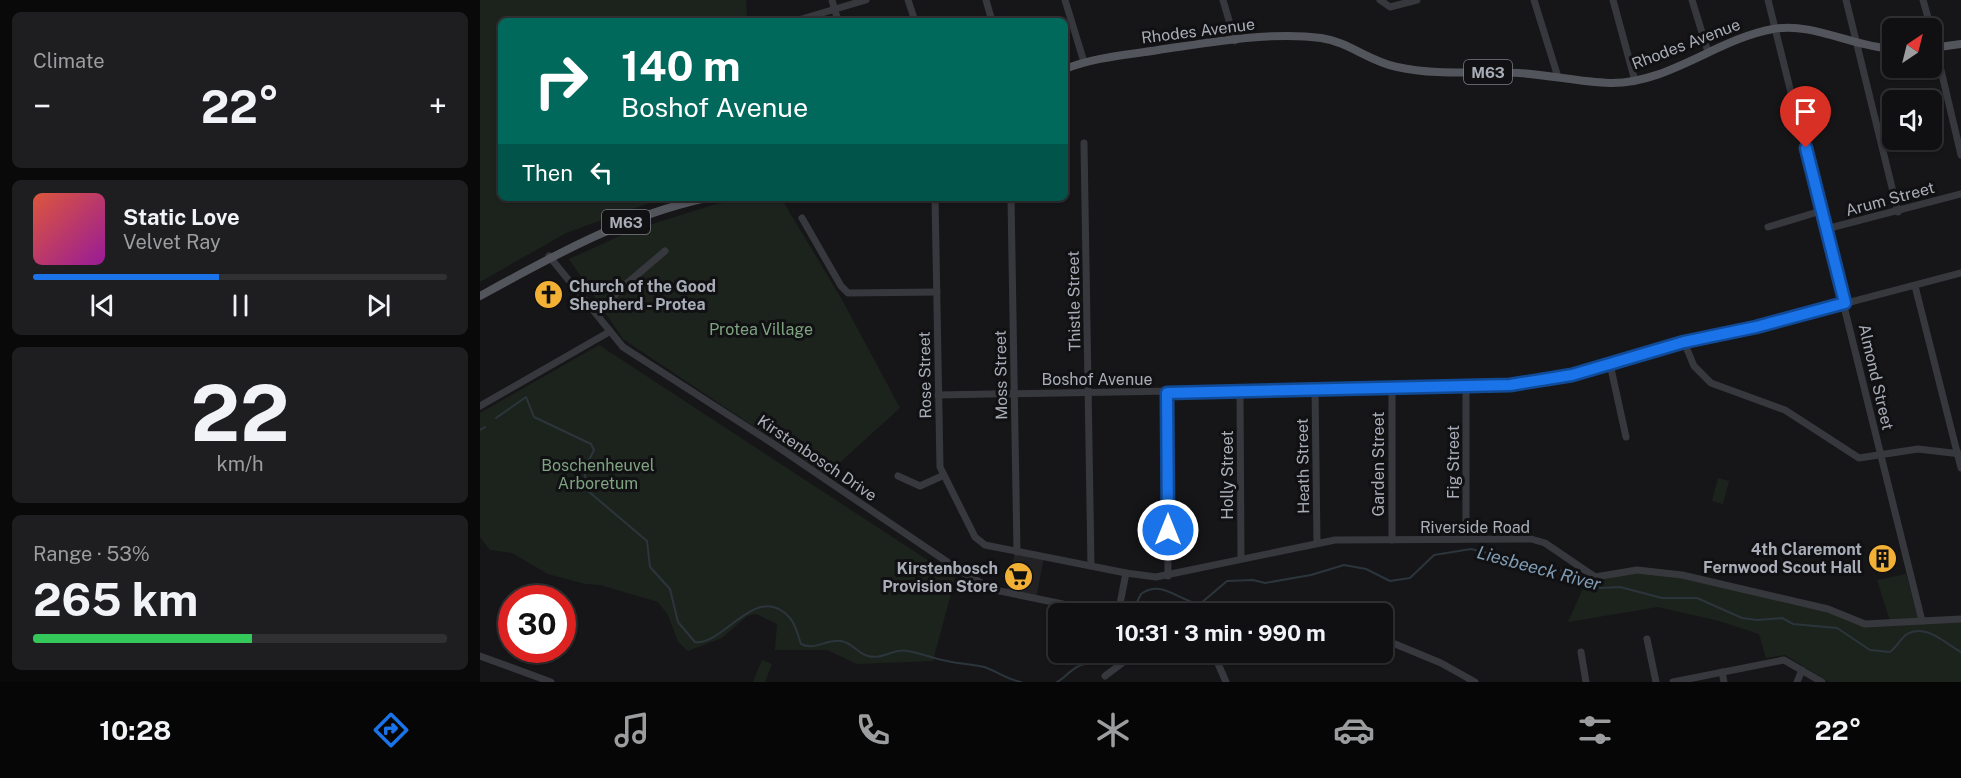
<!DOCTYPE html>
<html lang="en">
<head>
<meta charset="utf-8">
<style>
  body { margin:0; font-family:"Public Sans",sans-serif; background:#1e1e20; color:#f1f3f6; height:100vh; display:flex; flex-direction:column; font-size:22px; white-space:nowrap }
  * { box-sizing:border-box; margin:0 }
  p { font-size:20px; color:#9c9d9f }
  .icon { flex:none; width:33px; height:33px; fill:none; stroke:currentColor; stroke-width:2; stroke-linecap:round; stroke-linejoin:round }
  .map { position:relative; flex:1; overflow:hidden }
  .side { display:flex; flex-direction:column; gap:12px; padding:12px; background:#09090a; width:480px }
  .side>* { flex:none }
  .banner { position:absolute; left:18px; top:18px; width:570px; height:183px; border-radius:9px; box-shadow:0 2px 4px #0004,0 0 0 2px #303032; background:#00695c; color:#fff; overflow:hidden }
  .needle { width:39px; rotate:35deg }
  .buttons { position:absolute; left:1402px; top:18px; display:grid; gap:12px }
  .buttons a { display:grid; place-items:center; width:60px; height:60px; border-radius:9px; background:#101012; box-shadow:0 2px 4px #0004,0 0 0 2px #303032; font-size:30px }
  .speed { position:absolute; left:18px; top:585px; display:flex; gap:12px; font-size:30px; font-weight:700; text-align:center }
  .speed>* { display:grid; place-content:center; width:78px; height:78px; border-radius:50%; background:#101012; box-shadow:0 2px 4px #0004,0 0 0 2px #303032; line-height:1 }
  .speed .limit { border:9px solid #d22; background:#fff; color:#111 }
  .pin { position:absolute; display:grid; place-items:center; width:51px; height:51px; color:#fff; margin:-62px -26px; border-radius:50% 50% 50% 0; rotate:-45deg; box-shadow:0 0 6px #0007 }
  .pin .icon { rotate:45deg }
  .me { position:absolute; width:66px; margin:-33px; rotate:0deg; stroke-linejoin:round; filter:drop-shadow(0 0 4px #0008) }
  .turn { display:flex; align-items:center; gap:21px; height:126px; padding:0 24px; font-size:27px }
  .turn .icon { width:78px; height:78px; stroke-width:2.5 }
  .turn b { display:block; font-size:42px; line-height:51px }
  .then { display:flex; align-items:center; height:57px; padding:0 24px; background:#0003; gap:12px; font-size:22px }
  .big { font-size:45px; font-weight:700; line-height:1.1 }
  .side .card { flex:1; display:flex; flex-direction:column; justify-content:center; gap:9px; min-width:0; padding:0 21px; border-radius:9px; background:#1e1e20 }
  .side .dial { align-items:center; gap:0 }
  .dial b { font-size:78px; line-height:1 }
  .song { display:flex; align-items:center; gap:18px }
  .cover { width:72px; height:72px; border-radius:9px; background:linear-gradient(135deg,hsl(10 70% 55%),hsl(300 70% 35%)) }
  .played { height:6px; border-radius:3px; background:linear-gradient(90deg,#1a73e8 45%,#303032 45%) }
  .keys { display:flex; justify-content:space-around; direction:ltr }
  .heat { display:flex; justify-content:space-between; align-items:center; font-size:33px; direction:ltr }
  .charge { height:9px; border-radius:4px; background:linear-gradient(90deg,#34c759 53%,#303032 0) }
  .trip { position:absolute; left:568px; top:603px; width:345px; height:60px; border-radius:9px; background:#101012; box-shadow:0 2px 4px #0004,0 0 0 2px #303032; font-weight:700; line-height:60px; text-align:center }
  .menu { display:flex; height:96px; justify-content:space-around; align-items:center; background:#060607; color:#9c9d9f }
  .menu .icon { width:42px; height:42px }
  .menu .current { color:#1a73e8 }
  .menu b { font-size:27px; color:#f1f3f6 }
  main { display:flex; flex:1; min-height:0 }
  .map>svg:first-child { display:block }
  .built { fill:#222225 }
  .green { fill:#1c231d }
  .lines { fill:none; stroke-linecap:round; stroke-linejoin:round }
  .stream { stroke:#2c353c; stroke-width:2 }
  .minor { stroke:#37383d; stroke-width:7 }
  .major { stroke:#53555c; stroke-width:8 }
  .route-casing { stroke:#114b97; stroke-width:15 }
  .route { stroke:#1a73e8; stroke-width:10 }
  .labels { text-anchor:middle; dominant-baseline:central; stroke-width:6; stroke-linejoin:round; paint-order:stroke }
  .shield { fill:#111113; stroke:#7b7e86; stroke-width:1.5 }
  .shield-label { font-size:15px; font-weight:bold; fill:#a8adb8 }
  .street-label { font-size:16px; fill:#a8adb8; stroke:#111113 }
  .poi-label { font-size:16px; font-weight:bold; fill:#a8adb8; stroke:#111113; text-anchor:end }
  .park-label { font-size:16px; fill:#7fa381; stroke:#111113 }
  .water-label { font-size:18px; font-style:italic; fill:#7f9bb3; stroke:#111113 }
</style>
</head>
<body>
<main>
<section class="side">
<div class="card"><p>Climate</p>
<div class="heat"><a>−</a><b class="big">22°</b><a>+</a></div>
</div>
<div class="card">
<div class="song"><i class="cover"></i><div><b>Static Love</b><p>Velvet Ray</p></div></div>
<div class="played"></div>
<div class="keys"><svg class="icon" aria-label="previous" viewBox="0 0 24 24"><path d="M18 5L8 12l10 7zM5 5v14"/></svg><svg class="icon" aria-label="pause" viewBox="0 0 24 24"><path d="M8 5v14M16 5v14"/></svg><svg class="icon" aria-label="next" viewBox="0 0 24 24"><path d="M6 5l10 7-10 7zM19 5v14"/></svg></div>
</div>
<div class="card dial"><b>22</b><p>km/h</p></div>
<div class="card"><p>Range · 53%</p><b class="big">265 km</b><div class="charge"></div></div>
</section>
<div class="map">
<svg width="1481" height="682" viewBox="0 0 1481 682">
  <rect width="100%" height="100%" fill="#161618"/>
  <path class="built" d="M535,551L564,557L556,599L526,593Z"/>
  <g class="green">
    <path d="M0,0H266L267,21H21V198H183L86,233L0,282Z"/>
    <path d="M288,198H301L361,298L420,408L346,475L143,339L89,259L153,230L236,204Z"/>
    <path d="M119,345L475,578L453,661L377,664L347,650H295L297,624L276,614L267,616L242,638L208,651L198,642L188,615L178,602L120,585L105,584L68,574L32,553L10,550L0,537V413Z"/>
    <path d="M1238,478L1249,481L1243,504L1232,501Z"/>
    <path d="M1147,572L1178,573L1256,587L1305,603L1346,611L1379,625L1481,621V682H1349L1305,655L1286,658L1279,634L1239,621L1178,607L1088,622L1108,577L1125,579Z"/>
    <path d="M1426,574L1438,619L1410,621L1397,580Z"/>
    <path d="M282,660L292,664L285,682H273Z"/>
  </g>
  <g class="lines">
    <g class="stream">
      <path d="M16,418L46,397L54,417L111,444L114,450L104,470L108,491L167,541L170,567L190,589L198,622L215,642C244,646 277,580 310,618C316,625 318,636 321,644C335,651 346,639 361,641C373,643 378,654 388,656C403,660 413,648 428,651C441,653 454,659 467,661C479,664 492,664 504,667C517,671 525,679 541,682"/>
      <path d="M0,430L5,427"/>
      <path d="M651,614L661,594C683,579 698,601 720,604L747,581L773,580L785,583L831,575L864,565L886,569L910,581L930,578L954,555L991,549L1087,572L1120,588L1140,587L1182,598H1217L1262,618L1277,620L1302,618L1313,624L1357,628L1390,650L1410,652C1417,647 1421,638 1427,634C1446,623 1466,644 1481,652"/>
      <path d="M577,682C585,678 589,671 597,667C614,658 617,672 638,652"/>
    </g>
    <g class="minor">
      <path d="M352,0L358,21"/>
      <path d="M428,0L435,21"/>
      <path d="M506,0L512,21"/>
      <path d="M585,0L604,62"/>
      <path d="M743,0L755,41"/>
      <path d="M900,0L910,7L937,0"/>
      <path d="M1054,0L1078,77"/>
      <path d="M1133,0L1155,81"/>
      <path d="M1212,0L1228,52"/>
      <path d="M1288,0L1442,621"/>
      <path d="M1366,0L1418,212"/>
      <path d="M1443,0L1451,28"/>
      <path d="M315,21L386,0"/>
      <path d="M1452,32L1481,155"/>
      <path d="M604,143L611,566"/>
      <path d="M455,198L460,467L495,537L505,545L646,573L676,577L855,540L1051,539L1065,543L1115,577L1157,570L1202,575L1348,609L1385,624L1481,619"/>
      <path d="M531,198L537,552"/>
      <path d="M322,218L361,286L368,293L457,292"/>
      <path d="M1288,227L1341,211"/>
      <path d="M1346,229L1481,194"/>
      <path d="M69,256L143,347L292,443L485,574L515,590L631,614"/>
      <path d="M1435,286L1481,468"/>
      <path d="M118,315L138,291L185,251"/>
      <path d="M1204,342L1214,366L1231,383L1305,410L1379,458L1438,449L1481,454"/>
      <path d="M1130,364L1146,437"/>
      <path d="M986,386V538"/>
      <path d="M835,390L837,542"/>
      <path d="M760,391L761,558"/>
      <path d="M687,393L688,576"/>
      <path d="M458,395L1030,385L1092,375L1204,342L1276,327L1481,273"/>
      <path d="M0,406L129,332"/>
      <path d="M418,476L440,486L462,476"/>
      <path d="M912,540V389"/>
      <path d="M638,614L646,573"/>
      <path d="M903,639L961,663L995,682"/>
      <path d="M1167,639L1176,682"/>
      <path d="M733,652L746,682"/>
      <path d="M1101,652L1106,682"/>
      <path d="M0,656L71,682"/>
      <path d="M1242,672L1244,682"/>
      <path d="M625,676L657,652"/>
      <path d="M1193,682L1304,660L1342,682"/>
      <path d="M1317,682L1322,670"/>
    </g>
    <g class="major">
      <path d="M1452,48L1481,44"/>
      <path d="M585,69C615,57 647,55 678,50C728,43 791,31 841,38C869,42 890,62 917,67C957,76 999,71 1039,73C1070,75 1099,82 1130,83C1188,84 1237,39 1293,29C1333,22 1373,47 1413,49"/>
      <path d="M0,296C73,256 144,216 226,198"/>
    </g>
  </g>
  <g class="lines">
    <defs>
      <path id="route" d="M688,530L687,393L1030,385L1092,375L1204,342L1276,327L1365,303L1326,148"/>
    </defs>
    <use href="#route" class="route-casing"/>
    <use href="#route" class="route"/>
  </g>
  <defs>
    <symbol id="church-disc" viewBox="-11 -11 22 22"><circle r="9.5" fill="#f2b134" stroke="#111113"/><path d="M-1.2-6h2.4v3.5h3.3v2.4h-3.3V6h-2.4V-.1h-3.3v-2.4h3.3Z" fill="#111"/></symbol>
    <symbol id="building-disc" viewBox="-11 -11 22 22"><circle r="9.5" fill="#f2b134" stroke="#111113"/><path d="M-4-6H4V6H1V3H-1V6H-4ZM-2.5-4.3h1.7v1.8h-1.7ZM.8-4.3h1.7v1.8H.8ZM-2.5-1h1.7V.8h-1.7ZM.8-1h1.7V.8H.8Z" fill="#111"/></symbol>
    <symbol id="supermarket-disc" viewBox="-11 -11 22 22"><circle r="9.5" fill="#f2b134" stroke="#111113"/><path d="M-6-5.5h2.5l.6 2H6L4.5 2H-2.5L-4.4-4H-6ZM-1.5 3.2a1.3 1.3 0 1 0 .1 0ZM3 3.2a1.3 1.3 0 1 0 .1 0Z" fill="#111"/></symbol>
  </defs>
  <g fill-rule="evenodd">
    <use href="#church-disc" x="52" y="278" width="33" height="33"/>
    <use href="#building-disc" x="1386" y="542" width="33" height="33"/>
    <use href="#supermarket-disc" x="522" y="560" width="33" height="33"/>
  </g>
  <g class="labels">
    <g class="shield">
      <rect x="984" y="60" width="48" height="24" rx="4.5"/>
      <rect x="122" y="210" width="48" height="24" rx="4.5"/>
    </g>
    <g class="shield-label">
      <text x="1008" y="72">M63</text>
      <text x="146" y="222">M63</text>
    </g>
    <g class="street-label">
      <text transform="translate(718 31) rotate(-7)">Rhodes Avenue</text>
      <text transform="translate(1206 44) rotate(-21)">Rhodes Avenue</text>
      <text transform="translate(1410 199) rotate(-15)">Arum Street</text>
      <text transform="translate(594 301) rotate(-91)">Thistle Street</text>
      <text transform="translate(445 375) rotate(-91)">Rose Street</text>
      <text transform="translate(521 375) rotate(-91)">Moss Street</text>
      <text transform="translate(1396 377) rotate(77)">Almond Street</text>
      <text x="617" y="379">Boshof Avenue</text>
      <text transform="translate(337 458) rotate(34)">Kirstenbosch Drive</text>
      <text transform="translate(973 462) rotate(-90)">Fig Street</text>
      <text transform="translate(898 464) rotate(-90)">Garden Street</text>
      <text transform="translate(823 466) rotate(-91)">Heath Street</text>
      <text transform="translate(747 475) rotate(-90)">Holly Street</text>
      <text x="995" y="527">Riverside Road</text>
    </g>
    <g class="poi-label">
      <text x="89" y="286" text-anchor="start">Church of the Good<tspan x="89" dy="18">Shepherd - Protea</tspan></text>
      <text x="1382" y="549">4th Claremont<tspan x="1382" dy="18">Fernwood Scout Hall</tspan></text>
      <text x="518" y="568">Kirstenbosch<tspan x="518" dy="18">Provision Store</tspan></text>
    </g>
    <g class="park-label">
      <text x="281" y="329">Protea Village</text>
      <text x="118" y="465">Boschenheuvel<tspan x="118" dy="18">Arboretum</tspan></text>
    </g>
    <g class="water-label">
      <text transform="translate(1059 568) rotate(15)">Liesbeeck River</text>
    </g>
  </g>
</svg>
<div class="buttons">
<a><svg class="needle" viewBox="-14 -14 28 28"><path d="M0-13l5 13h-10z" fill="#e53935"/><path d="M0 13l5-13h-10z" fill="#9c9d9f"/></svg></a>
<a><svg class="icon" aria-label="sound" viewBox="0 0 24 24"><path d="M4 9h4l5-4v14l-5-4H4zM17 9q2 3 0 6"/></svg></a>
</div>
<div class="speed"><div class="limit">30</div></div>
<div class="pin" style="left:1326px;top:148px;background:#d93025"><svg class="icon" aria-label="arrive" viewBox="0 0 24 24"><path d="M6 21V4h12l-3 4 3 4H6"/></svg></div>
<svg class="me" style="left:688px;top:530px" viewBox="-20 -20 40 40"><circle r="17" fill="#1a73e8" stroke="#fff" stroke-width="3"/><path d="M0-11L8 9 0 5-8 9z" fill="#fff"/></svg>
<div class="trip">10:31 · 3 min · 990 m</div>
<div class="banner">
<div class="turn"><svg class="icon" aria-label="right" viewBox="0 0 24 24"><path d="M7 20v-9h11M14 6l5 5-5 5"/></svg><div><b>140 m</b>Boshof Avenue</div></div>
<div class="then">Then<svg class="icon" aria-label="left" viewBox="0 0 24 24"><path d="M17 20v-9H6M10 6l-5 5 5 5"/></svg></div>
</div>
</div>
</main>
<nav class="menu">
<b>10:28</b>
<svg class="icon current" aria-label="directions" viewBox="0 0 24 24"><path d="M12 3l9 9-9 9-9-9zM9 14v-3h6M13 9l2 2-2 2"/></svg>
<svg class="icon" aria-label="music" viewBox="0 0 24 24"><path d="M9 18V5l10-2v13"/><circle cx="6" cy="18" r="3"/><circle cx="16" cy="16" r="3"/></svg>
<svg class="icon" aria-label="phone" viewBox="0 0 24 24"><path d="M5 4h4l2 5-3 2q2 4 5 5l2-3 5 2v4C11 20 4 13 5 4z"/></svg>
<svg class="icon" aria-label="climate" viewBox="0 0 24 24"><path d="M12 3v18M4 7l16 10M4 17L20 7"/></svg>
<svg class="icon" aria-label="car" viewBox="0 0 24 24"><path d="M5 17H2v-5l4-1 3-4h7l3 4 3 1v5h-3M9 17h6M6 11h13"/><circle cx="7" cy="17" r="2"/><circle cx="17" cy="17" r="2"/></svg>
<svg class="icon" aria-label="filters" viewBox="0 0 24 24"><path d="M4 7h16M4 17h16"/><circle cx="9" cy="7" r="2"/><circle cx="15" cy="17" r="2"/></svg>
<b>22°</b>
</nav>
</body>
</html>
